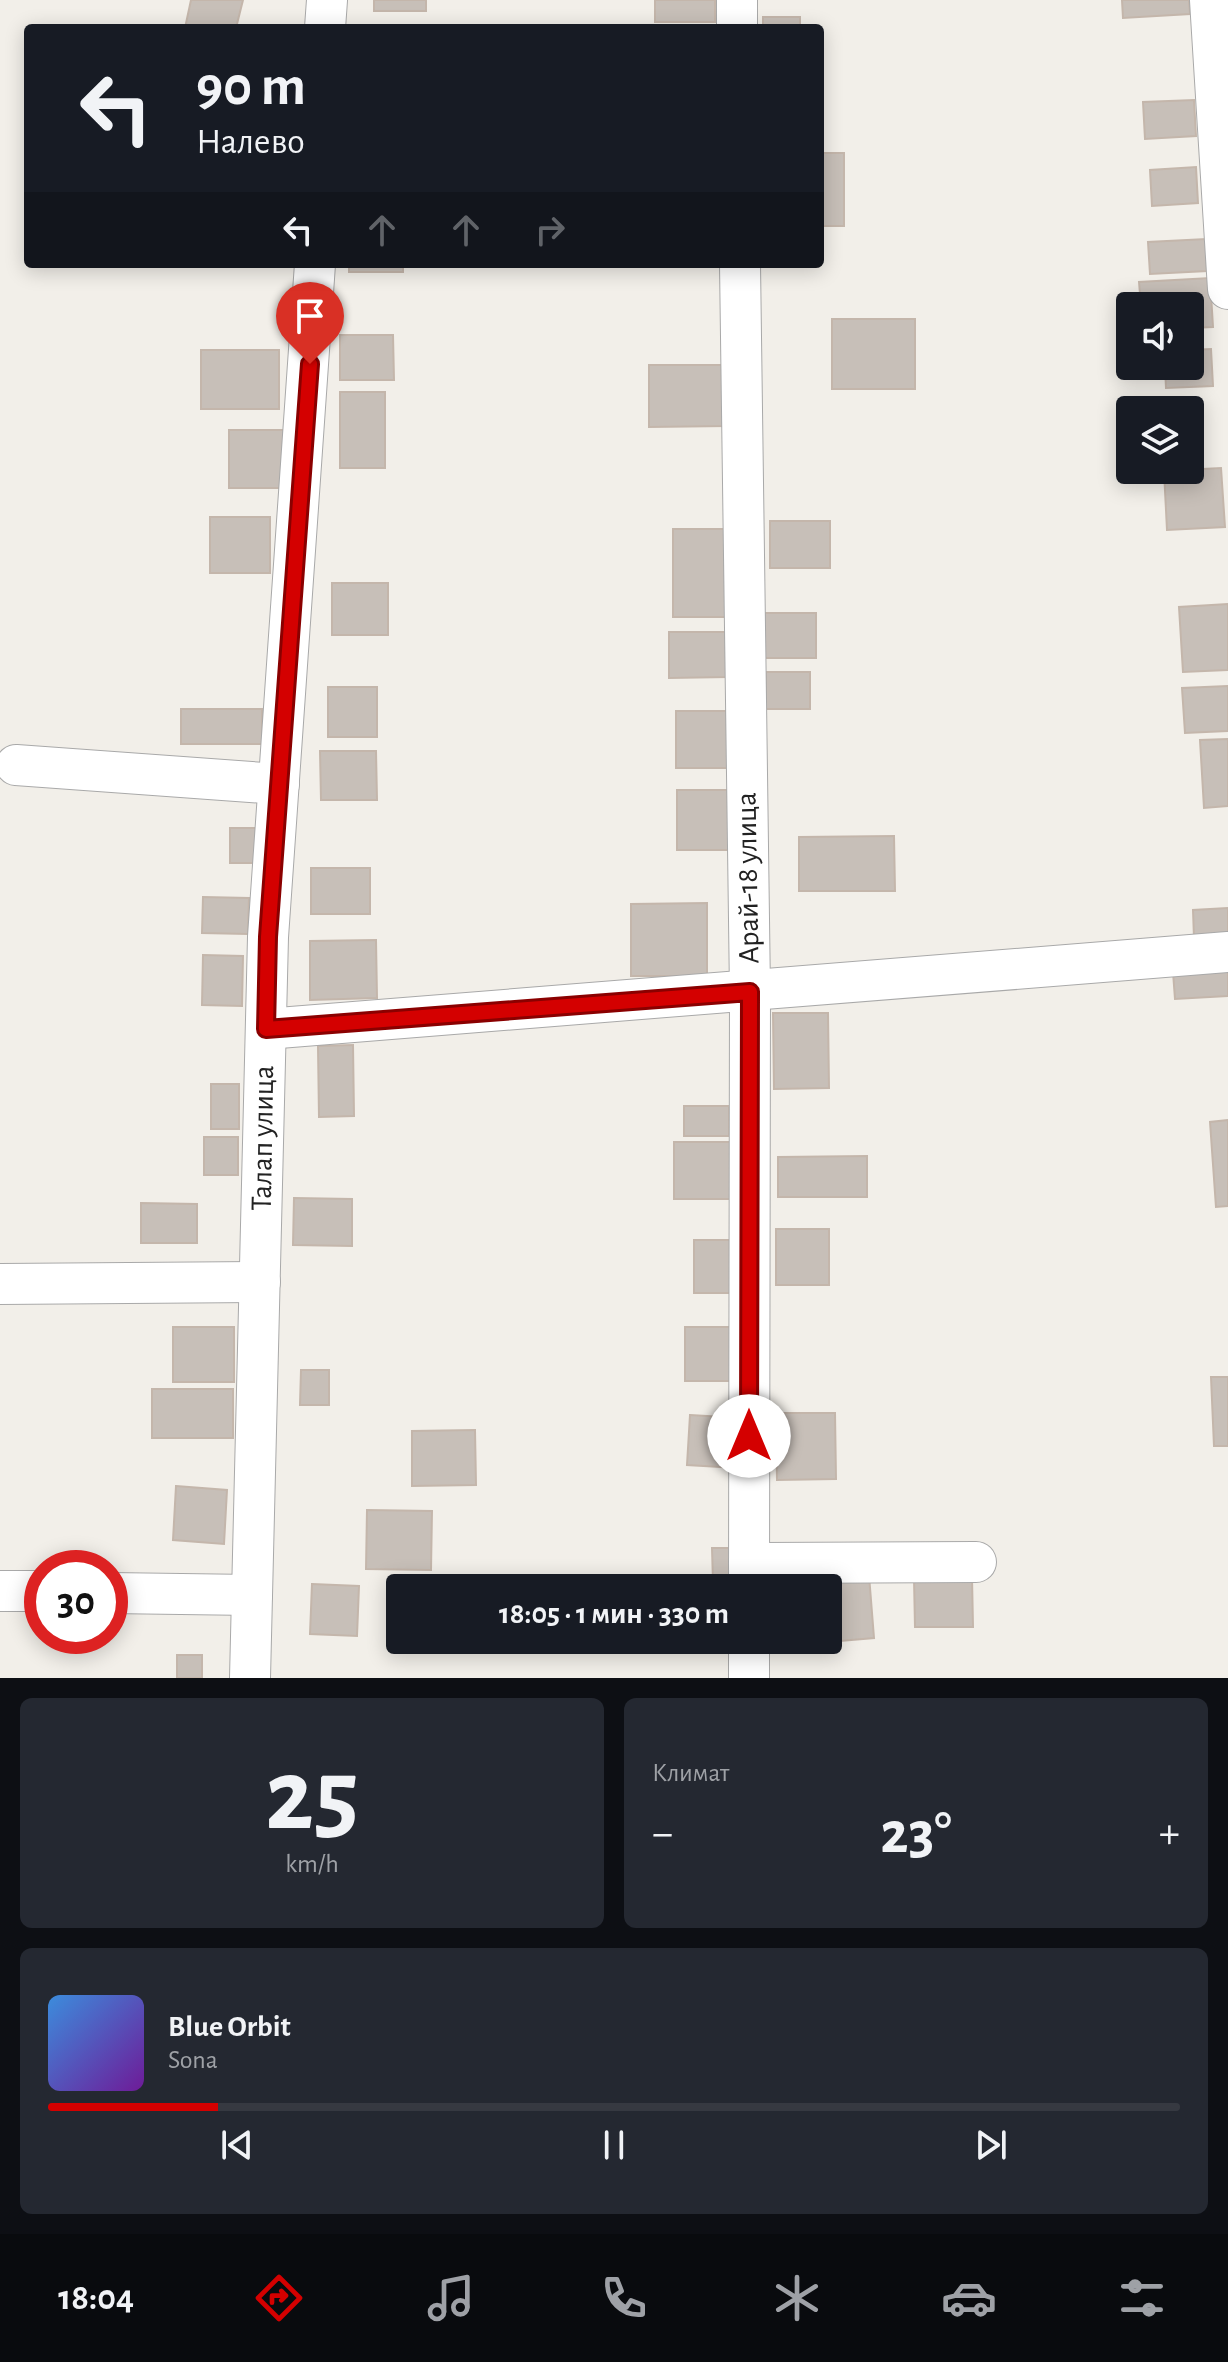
<!DOCTYPE html>
<html lang="ru">
<head>
<meta charset="utf-8">
<style>
  body { margin:0; font-family:"Alegreya Sans",sans-serif; background:#242831; color:#f1f3f6; height:100vh; display:flex; flex-direction:column; font-size:30px; white-space:nowrap }
  * { box-sizing:border-box; margin:0 }
  p { font-size:26px; color:#9ea1a6 }
  .icon { flex:none; width:44px; height:44px; fill:none; stroke:currentColor; stroke-width:2; stroke-linecap:round; stroke-linejoin:round }
  .map { position:relative; height:1678px; overflow:hidden }
  .sheet { display:flex; flex-direction:column; gap:20px; padding:20px; background:#0d0f14; flex:1 }
  .sheet>* { flex:none }
  .banner { position:absolute; left:24px; top:24px; width:800px; height:244px; border-radius:8px; box-shadow:0 4px 20px #0003; background:#171b24; color:#f1f3f6; overflow:hidden }
  .tools { position:absolute; left:1116px; top:292px; display:grid; gap:16px }
  .tools a { display:grid; place-items:center; width:88px; height:88px; border-radius:8px; background:#171b24; box-shadow:0 4px 20px #0003; font-size:40px }
  .speed { position:absolute; left:24px; top:1550px; display:flex; gap:16px; font-size:40px; font-weight:700; text-align:center }
  .speed>* { display:grid; place-content:center; width:104px; height:104px; border-radius:50%; background:#171b24; box-shadow:0 4px 20px #0003; line-height:1 }
  .speed .limit { border:12px solid #d22; background:#fff; color:#111 }
  .pin { position:absolute; display:grid; place-items:center; width:68px; height:68px; color:#fff; margin:-82px -34px; border-radius:50% 50% 50% 0; rotate:-45deg; box-shadow:0 0 8px #0007 }
  .pin .icon { rotate:45deg }
  .me { position:absolute; width:88px; margin:-44px; rotate:0deg; stroke-linejoin:round; filter:drop-shadow(0 0 6px #0008) }
  .turn { display:flex; align-items:center; gap:28px; height:168px; padding:0 40px; font-size:36px }
  .turn .icon { width:104px; height:104px; stroke-width:2.5 }
  .turn b { display:block; font-size:56px; line-height:68px }
  .lanes { display:flex; align-items:center; height:76px; padding:0 40px; background:#0003; justify-content:center; gap:40px; direction:ltr }
  .lanes .off { opacity:.35 }
  .big { font-size:60px; font-weight:700; line-height:1.1 }
  .sheet .widget { flex:1; display:flex; flex-direction:column; justify-content:center; gap:12px; min-width:0; padding:0 28px; border-radius:12px; background:#242831 }
  .sheet .dial { align-items:center; gap:0 }
  .dial b { font-size:104px; line-height:1 }
  .song { display:flex; align-items:center; gap:24px }
  .cover { width:96px; height:96px; border-radius:12px; background:linear-gradient(135deg,hsl(210 70% 55%),hsl(280 70% 35%)) }
  .played { height:8px; border-radius:4px; background:linear-gradient(90deg,#d40000 15%,#363941 15%) }
  .keys { display:flex; justify-content:space-around; direction:ltr }
  .heat { display:flex; justify-content:space-between; align-items:center; font-size:44px; direction:ltr }
  .sheet .tiles { flex:1; display:grid; gap:20px; grid-template-columns:1fr 1fr }
  .widget:last-child { grid-column:span 2 }
  .trip { position:absolute; left:386px; top:1574px; width:456px; height:80px; border-radius:8px; background:#171b24; box-shadow:0 4px 20px #0003; font-weight:700; line-height:80px; text-align:center }
  .tab-bar { display:flex; height:128px; justify-content:space-around; align-items:center; background:#090b0e; color:#9ea1a6 }
  .tab-bar .icon { width:56px; height:56px }
  .tab-bar .current { color:#d40000 }
  .tab-bar b { font-size:36px; color:#f1f3f6 }
  .map>svg:first-child { display:block }
  .building { fill:#c7bfb8; stroke:#c4b6ab; stroke-width:2 }
  .lines { fill:none; stroke-linecap:round; stroke-linejoin:round }
  .minor-casing { stroke:#a9a9a9; stroke-width:42 }
  .minor { stroke:#fff; stroke-width:40 }
  .route-casing { stroke:#8a0000; stroke-width:20 }
  .route { stroke:#d40000; stroke-width:14 }
  .labels { text-anchor:middle; dominant-baseline:central; stroke-width:8; stroke-linejoin:round; paint-order:stroke }
  .street-label { font-size:30px; fill:#222; stroke:#fff }
</style>
</head>
<body>
<div class="map">
<svg width="1228" height="1678" viewBox="0 0 1228 1678">
  <rect width="100%" height="100%" fill="#f2efe9"/>
  <g class="building">
    <path d="M191,0H243L236,28H185Z"/>
    <rect x="374" y="0" width="52" height="11"/>
    <rect x="655" y="0" width="60" height="22"/>
    <path d="M1122,0H1189L1190,14L1123,18Z"/>
    <rect x="763" y="17" width="37" height="11"/>
    <path d="M1194,100L1196,136L1145,139L1143,102Z"/>
    <rect x="820" y="153" width="24" height="73"/>
    <path d="M1196,167L1198,203L1152,206L1150,170Z"/>
    <path d="M1206,239L1207,271L1150,274L1148,242Z"/>
    <rect x="349" y="264" width="54" height="8"/>
    <path d="M1210,278L1213,327L1190,328V306H1141L1139,282Z"/>
    <rect x="832" y="319" width="83" height="70"/>
    <path d="M340,335H393L394,380H340Z"/>
    <path d="M1211,349L1213,386L1166,388L1165,366H1190V350Z"/>
    <rect x="201" y="350" width="78" height="59"/>
    <path d="M649,365H727V426L649,427Z"/>
    <rect x="340" y="392" width="45" height="76"/>
    <rect x="229" y="430" width="56" height="58"/>
    <path d="M1221,468L1225,527L1167,530L1164,471Z"/>
    <rect x="210" y="517" width="60" height="56"/>
    <rect x="770" y="521" width="60" height="47"/>
    <rect x="673" y="529" width="53" height="88"/>
    <rect x="332" y="583" width="56" height="52"/>
    <path d="M1228,604V670L1183,672L1179,607Z"/>
    <rect x="763" y="613" width="53" height="45"/>
    <path d="M669,632H728V677L669,678Z"/>
    <rect x="766" y="672" width="44" height="37"/>
    <path d="M1228,686V731L1185,733L1182,688Z"/>
    <rect x="328" y="687" width="49" height="50"/>
    <rect x="181" y="709" width="81" height="35"/>
    <path d="M676,711H730L731,768H676Z"/>
    <path d="M1228,739V806L1204,808L1200,740Z"/>
    <path d="M320,751H376L377,800H321Z"/>
    <rect x="677" y="790" width="58" height="60"/>
    <rect x="230" y="828" width="30" height="35"/>
    <path d="M894,836L895,891H799V837Z"/>
    <rect x="311" y="868" width="59" height="46"/>
    <path d="M203,897L249,898L248,934L202,933Z"/>
    <path d="M707,903V976H631V904Z"/>
    <path d="M1228,908V936L1194,938L1193,910Z"/>
    <path d="M376,940L377,998L310,1000V941Z"/>
    <path d="M203,955L243,956L242,1006L202,1005Z"/>
    <path d="M1228,969V996L1175,999L1173,972Z"/>
    <path d="M773,1013H828L829,1088L774,1089Z"/>
    <path d="M353,1045L354,1116L319,1117L318,1046Z"/>
    <rect x="211" y="1084" width="28" height="45"/>
    <rect x="684" y="1106" width="45" height="30"/>
    <path d="M1228,1120V1206L1216,1207L1210,1122Z"/>
    <rect x="204" y="1137" width="34" height="38"/>
    <rect x="674" y="1142" width="61" height="57"/>
    <path d="M867,1156V1197H778V1157Z"/>
    <path d="M294,1198L352,1199V1246L293,1245Z"/>
    <path d="M141,1203L197,1204V1243H141Z"/>
    <rect x="776" y="1229" width="53" height="56"/>
    <rect x="694" y="1240" width="40" height="53"/>
    <rect x="173" y="1327" width="61" height="55"/>
    <path d="M685,1327H732L733,1381H685Z"/>
    <path d="M301,1370H329V1405H300Z"/>
    <path d="M1211,1377H1228V1446H1214Z"/>
    <rect x="152" y="1389" width="81" height="49"/>
    <path d="M776,1413H835L836,1479L777,1480Z"/>
    <path d="M690,1415L740,1418L737,1468L687,1465Z"/>
    <path d="M475,1430L476,1485L412,1486V1431Z"/>
    <path d="M176,1486L227,1490L224,1544L173,1540Z"/>
    <path d="M367,1510L432,1511L431,1570L366,1569Z"/>
    <path d="M712,1548H734L735,1581L713,1582Z"/>
    <path d="M869,1575L874,1638L805,1644L804,1640H828V1588H800L799,1580Z"/>
    <path d="M972,1577L973,1627H915L914,1578Z"/>
    <path d="M312,1584L359,1586L357,1636L310,1634Z"/>
    <rect x="177" y="1655" width="25" height="23"/>
  </g>
  <g class="lines">
    <defs>
      <g id="minor">
        <path d="M737,0V28"/>
        <path d="M1210,0L1228,289"/>
        <path d="M325,28L327,0"/>
        <path d="M740,264L750,992L749,1588"/>
        <path d="M16,765L279,784"/>
        <path d="M266,1029L1228,952"/>
        <path d="M0,1284L260,1282"/>
        <path d="M749,1563L976,1562"/>
        <path d="M0,1591H42"/>
        <path d="M110,1593L252,1595"/>
        <path d="M250,1678L268,937L315,264"/>
        <path d="M749,1678V1640"/>
      </g>
    </defs>
    <use href="#minor" class="minor-casing"/>
    <use href="#minor" class="minor"/>
  </g>
  <g class="lines">
    <defs>
      <path id="route" d="M310,364L268,937L266,1029L750,992L749,1436"/>
    </defs>
    <use href="#route" class="route-casing"/>
    <use href="#route" class="route"/>
  </g>
  <g class="labels">
    <g class="street-label">
      <text transform="translate(748 878) rotate(-91)">Арай-18 улица</text>
      <text transform="translate(263 1138) rotate(-89)">Талап улица</text>
    </g>
  </g>
</svg>
<div class="tools">
<a><svg class="icon" aria-label="sound" viewBox="0 0 24 24"><path d="M4 9h4l5-4v14l-5-4H4zM17 9q2 3 0 6"/></svg></a>
<a><svg class="icon" aria-label="layers" viewBox="0 0 24 24"><path d="M12 4l9 5-9 5-9-5zM3 14l9 5 9-5"/></svg></a>
</div>
<div class="speed"><div class="limit">30</div></div>
<div class="pin" style="left:310px;top:364px;background:#d93025"><svg class="icon" aria-label="arrive" viewBox="0 0 24 24"><path d="M6 21V4h12l-3 4 3 4H6"/></svg></div>
<svg class="me" style="left:749px;top:1436px" viewBox="-20 -20 40 40"><circle r="19" fill="#fff"/><path d="M0-13L10 11 0 6-10 11z" fill="#d40000"/></svg>
<div class="trip">18:05 · 1 мин · 330 m</div>
<div class="banner">
<div class="turn"><svg class="icon" aria-label="left" viewBox="0 0 24 24"><path d="M17 20v-9H6M10 6l-5 5 5 5"/></svg><div><b>90 m</b>Налево</div></div>
<div class="lanes"><svg class="icon" aria-label="left" viewBox="0 0 24 24"><path d="M17 20v-9H6M10 6l-5 5 5 5"/></svg><svg class="icon off" aria-label="ahead" viewBox="0 0 24 24"><path d="M12 20V5M6 11l6-6 6 6"/></svg><svg class="icon off" aria-label="ahead" viewBox="0 0 24 24"><path d="M12 20V5M6 11l6-6 6 6"/></svg><svg class="icon off" aria-label="right" viewBox="0 0 24 24"><path d="M7 20v-9h11M14 6l5 5-5 5"/></svg></div>
</div>
</div>
<section class="sheet">
<div class="tiles">
<div class="widget dial"><b>25</b><p>km/h</p></div>
<div class="widget"><p>Климат</p>
<div class="heat"><a>−</a><b class="big">23°</b><a>+</a></div>
</div>
<div class="widget">
<div class="song"><i class="cover"></i><div><b>Blue Orbit</b><p>Sona</p></div></div>
<div class="played"></div>
<div class="keys"><svg class="icon" aria-label="previous" viewBox="0 0 24 24"><path d="M18 5L8 12l10 7zM5 5v14"/></svg><svg class="icon" aria-label="pause" viewBox="0 0 24 24"><path d="M8 5v14M16 5v14"/></svg><svg class="icon" aria-label="next" viewBox="0 0 24 24"><path d="M6 5l10 7-10 7zM19 5v14"/></svg></div>
</div>
</div>
</section>
<nav class="tab-bar">
<b>18:04</b>
<svg class="icon current" aria-label="directions" viewBox="0 0 24 24"><path d="M12 3l9 9-9 9-9-9zM9 14v-3h6M13 9l2 2-2 2"/></svg>
<svg class="icon" aria-label="music" viewBox="0 0 24 24"><path d="M9 18V5l10-2v13"/><circle cx="6" cy="18" r="3"/><circle cx="16" cy="16" r="3"/></svg>
<svg class="icon" aria-label="phone" viewBox="0 0 24 24"><path d="M5 4h4l2 5-3 2q2 4 5 5l2-3 5 2v4C11 20 4 13 5 4z"/></svg>
<svg class="icon" aria-label="climate" viewBox="0 0 24 24"><path d="M12 3v18M4 7l16 10M4 17L20 7"/></svg>
<svg class="icon" aria-label="car" viewBox="0 0 24 24"><path d="M5 17H2v-5l4-1 3-4h7l3 4 3 1v5h-3M9 17h6M6 11h13"/><circle cx="7" cy="17" r="2"/><circle cx="17" cy="17" r="2"/></svg>
<svg class="icon" aria-label="filters" viewBox="0 0 24 24"><path d="M4 7h16M4 17h16"/><circle cx="9" cy="7" r="2"/><circle cx="15" cy="17" r="2"/></svg>
</nav>
</body>
</html>
